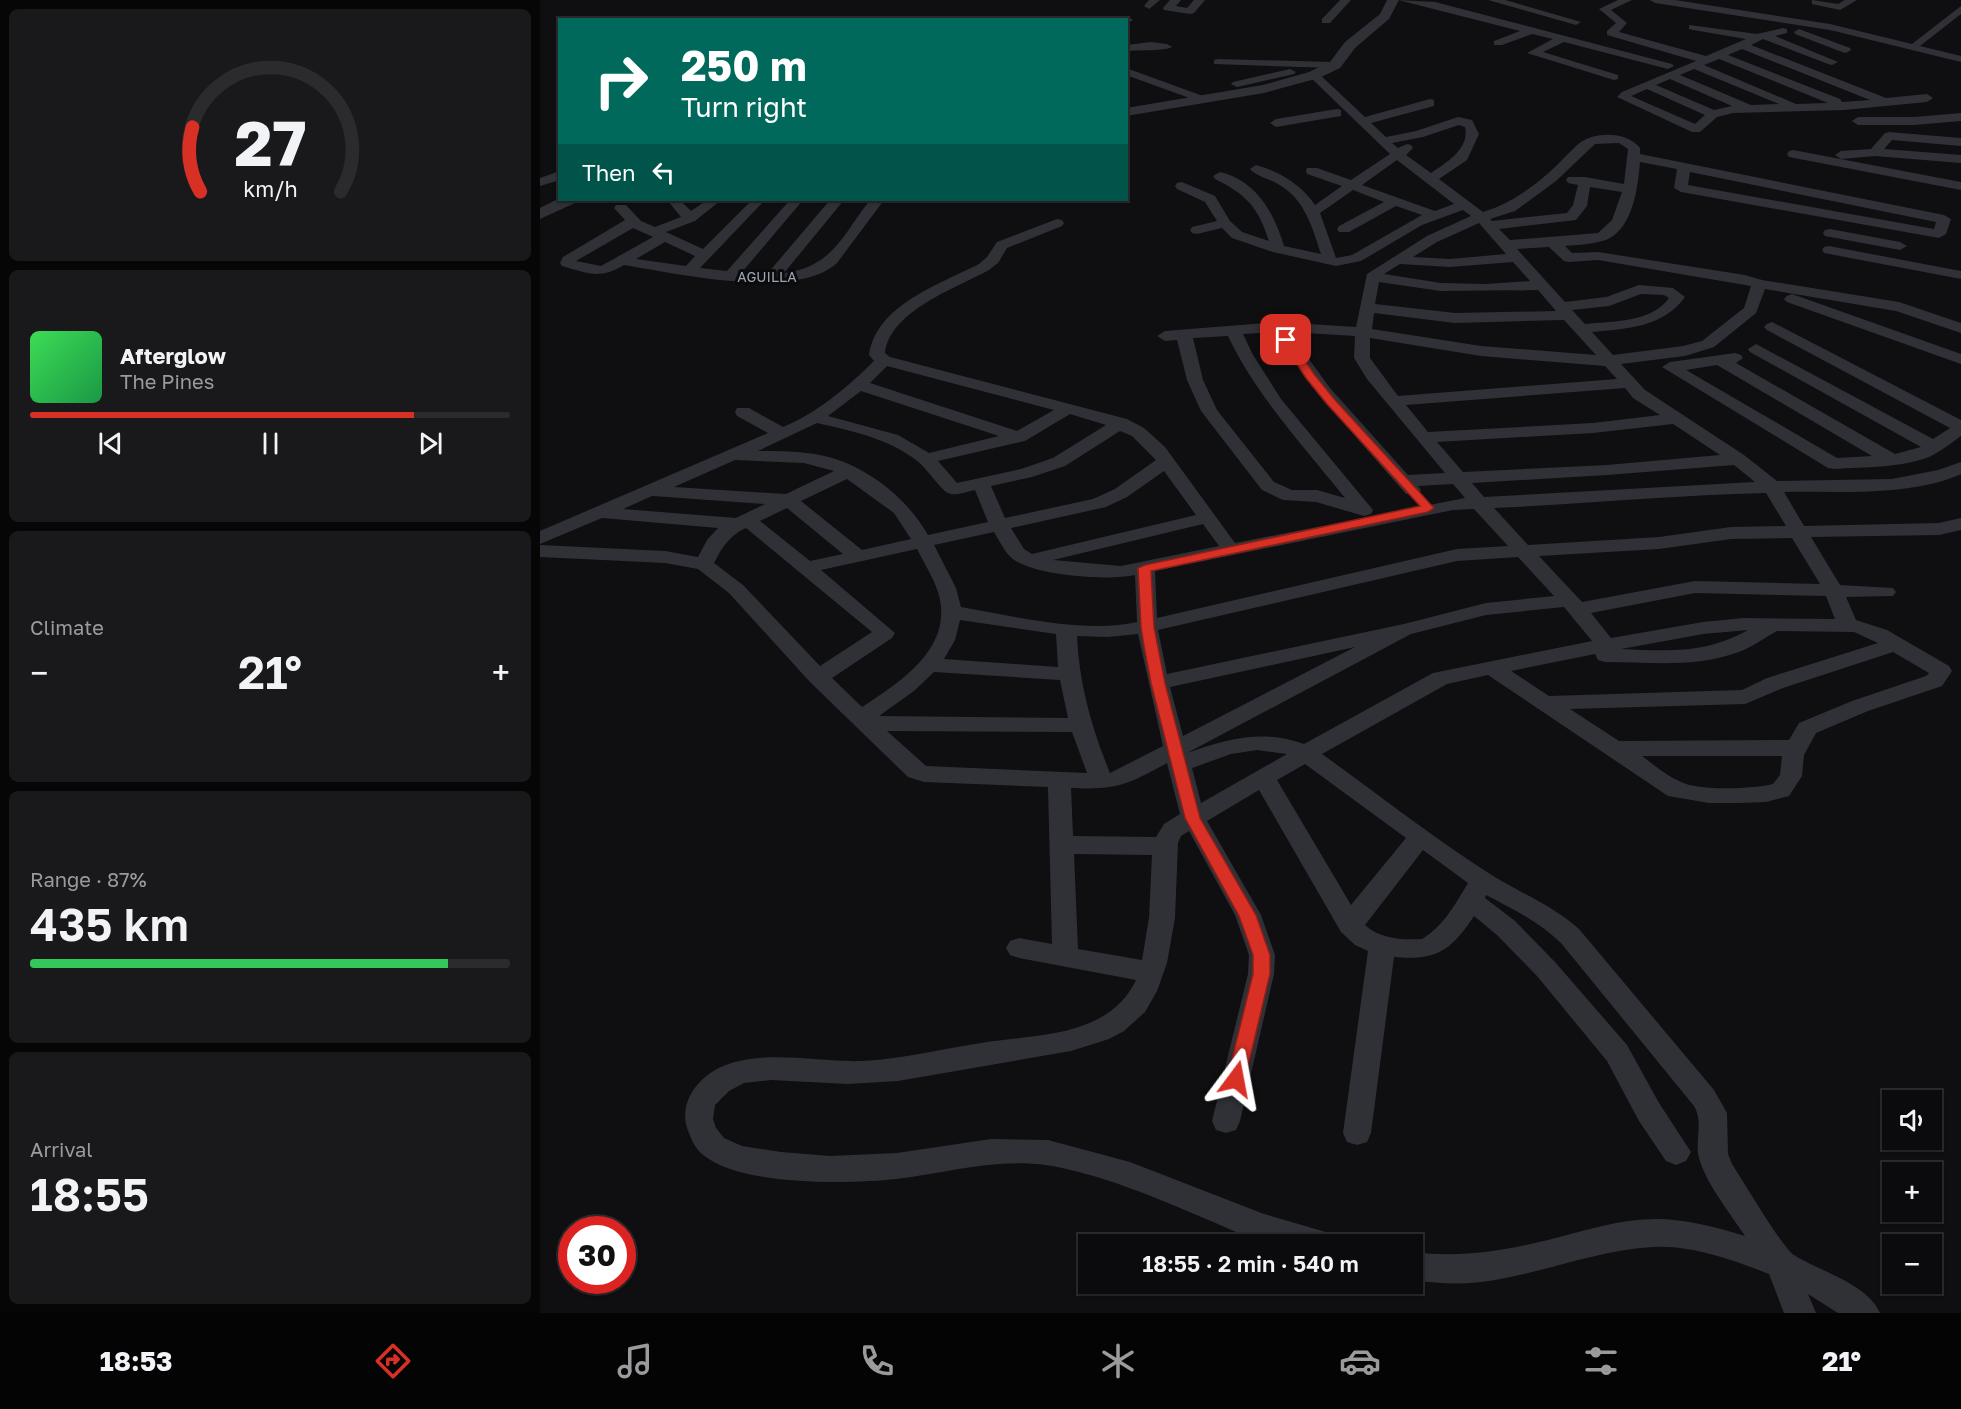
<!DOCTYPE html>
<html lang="en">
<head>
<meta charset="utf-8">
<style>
  body { margin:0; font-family:"Golos Text",sans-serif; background:#19191b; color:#f1f3f6; height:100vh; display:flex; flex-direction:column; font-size:22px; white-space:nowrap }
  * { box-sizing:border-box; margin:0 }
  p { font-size:20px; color:#9a9b9d }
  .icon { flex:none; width:33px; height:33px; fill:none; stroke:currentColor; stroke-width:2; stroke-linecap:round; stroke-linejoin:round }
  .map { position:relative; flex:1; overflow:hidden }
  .drawer { display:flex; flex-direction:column; gap:9px; padding:9px; background:#060607; width:540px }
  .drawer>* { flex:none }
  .top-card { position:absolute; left:18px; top:18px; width:570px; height:183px; border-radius:0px; box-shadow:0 2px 4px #0004,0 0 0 2px #2b2b2e; background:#00695c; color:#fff; overflow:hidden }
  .fabs { position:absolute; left:1342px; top:1090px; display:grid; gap:12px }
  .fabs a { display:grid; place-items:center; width:60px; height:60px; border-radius:0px; background:#0b0b0d; box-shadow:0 2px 4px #0004,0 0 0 2px #2b2b2e; font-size:30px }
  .speed { position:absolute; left:18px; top:1216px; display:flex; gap:12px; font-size:30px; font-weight:700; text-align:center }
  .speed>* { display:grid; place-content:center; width:78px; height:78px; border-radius:50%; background:#0b0b0d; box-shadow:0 2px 4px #0004,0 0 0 2px #2b2b2e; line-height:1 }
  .speed .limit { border:9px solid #d22; background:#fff; color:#111 }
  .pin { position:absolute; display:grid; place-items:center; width:51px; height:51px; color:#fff; margin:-26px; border-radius:12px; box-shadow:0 3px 9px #0006 }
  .me { position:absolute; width:66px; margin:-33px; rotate:13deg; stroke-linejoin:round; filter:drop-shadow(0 0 4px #0008) }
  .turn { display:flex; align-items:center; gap:21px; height:126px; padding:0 24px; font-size:27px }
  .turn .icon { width:78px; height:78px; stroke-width:2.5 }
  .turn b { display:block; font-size:42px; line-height:51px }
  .then { display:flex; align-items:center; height:57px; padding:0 24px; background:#0003; gap:12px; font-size:22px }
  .big { font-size:45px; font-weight:600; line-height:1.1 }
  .drawer .card { flex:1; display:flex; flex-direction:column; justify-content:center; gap:9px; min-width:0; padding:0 21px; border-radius:9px; background:#19191b }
  .drawer .dial { align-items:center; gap:0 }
  .dial svg { height:156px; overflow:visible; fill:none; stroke:#2b2b2e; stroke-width:7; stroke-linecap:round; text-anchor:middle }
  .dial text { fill:#f1f3f6; stroke:none }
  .song { display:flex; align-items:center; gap:18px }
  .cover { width:72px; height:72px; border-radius:9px; background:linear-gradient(135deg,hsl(130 70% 55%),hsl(140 70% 35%)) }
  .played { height:6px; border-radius:3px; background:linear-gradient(90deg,#d93025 80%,#2b2b2e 80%) }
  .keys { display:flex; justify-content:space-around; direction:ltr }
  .heat { display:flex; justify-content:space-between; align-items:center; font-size:33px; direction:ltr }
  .charge { height:9px; border-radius:4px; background:linear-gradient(90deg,#34c759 87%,#2b2b2e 0) }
  .trip { position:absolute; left:538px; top:1234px; width:345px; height:60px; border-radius:0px; background:#0b0b0d; box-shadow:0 2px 4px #0004,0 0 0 2px #2b2b2e; font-weight:600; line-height:60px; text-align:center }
  .tabs { display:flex; height:96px; justify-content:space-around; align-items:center; background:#040405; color:#9a9b9d }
  .tabs .icon { width:42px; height:42px }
  .tabs .selected { color:#d93025 }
  .tabs b { font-size:27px; color:#f1f3f6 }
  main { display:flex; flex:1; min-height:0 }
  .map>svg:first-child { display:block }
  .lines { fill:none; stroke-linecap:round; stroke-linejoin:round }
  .minor { fill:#303136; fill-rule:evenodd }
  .tertiary { fill:#303136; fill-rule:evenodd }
  .route { fill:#d93025; stroke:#8d1f18; stroke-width:1.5 }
  .labels { text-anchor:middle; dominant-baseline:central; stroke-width:6; stroke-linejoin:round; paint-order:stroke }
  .far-street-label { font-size:14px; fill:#9fa6b3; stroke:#0b0b0c }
</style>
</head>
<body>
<main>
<section class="drawer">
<div class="card dial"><svg viewBox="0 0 100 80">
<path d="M14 69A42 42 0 1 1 86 69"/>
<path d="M14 69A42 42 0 0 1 10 36" stroke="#d93025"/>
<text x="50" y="56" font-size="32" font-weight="700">27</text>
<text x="50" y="72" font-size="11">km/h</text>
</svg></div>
<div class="card">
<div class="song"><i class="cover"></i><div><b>Afterglow</b><p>The Pines</p></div></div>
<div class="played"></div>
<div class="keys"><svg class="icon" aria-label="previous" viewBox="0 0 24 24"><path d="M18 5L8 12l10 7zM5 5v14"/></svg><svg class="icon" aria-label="pause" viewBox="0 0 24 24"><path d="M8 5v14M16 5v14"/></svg><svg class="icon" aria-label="next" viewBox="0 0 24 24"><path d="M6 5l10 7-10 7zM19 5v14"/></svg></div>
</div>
<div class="card"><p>Climate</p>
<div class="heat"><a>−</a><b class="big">21°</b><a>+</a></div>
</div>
<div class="card"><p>Range · 87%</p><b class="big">435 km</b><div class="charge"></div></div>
<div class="card"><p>Arrival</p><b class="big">18:55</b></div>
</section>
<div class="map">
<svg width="1421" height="1313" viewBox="0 0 1421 1313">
  <rect width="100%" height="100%" fill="#0f0f11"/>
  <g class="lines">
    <g class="minor">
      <path d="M609,0H620L609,9L604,6Z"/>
      <path d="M630,0H641L636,6L647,8L654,0H665L654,13L650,14L624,10L623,8Z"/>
      <path d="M800,0H811L790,23H782V19Z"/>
      <path d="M858,0L895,2L1132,64L1134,66L1128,69L1024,42L1003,52L1078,75V79L1074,80L987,53L1013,39L992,34L962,45H954V41L980,31Z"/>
      <path d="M948,0H965L1041,22L1036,25Z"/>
      <path d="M1078,0H1092L1071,10L1087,23L1079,32L1166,56L1206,39L1153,30L1149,29V25L1217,34L1243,28L1247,29V33L1235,36L1298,62L1292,65L1288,64L1223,39L1211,45L1346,98L1387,94L1393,98L1387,102L1304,110L1193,113L1177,117L1160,132H1152L1077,97L1082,92L1156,61L1067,35V31L1076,23L1059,9ZM1202,49L1330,100L1302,102L1300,99L1188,55ZM1179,59L1288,103L1256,104L1164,65ZM1154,69L1239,104L1211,105L1140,75ZM1130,79L1192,106L1174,110L1116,85ZM1107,89L1165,115L1155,124L1091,96Z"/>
      <path d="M1110,0H1135L1290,24L1372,44L1421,6V14L1380,46L1421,56V62L1290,30L1115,3Z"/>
      <path d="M1272,0L1298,4L1305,0H1317L1300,10L1272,4Z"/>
      <path d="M588,17L593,20L586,24V20H582Z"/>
      <path d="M1259,29L1310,48L1311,50L1306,53L1302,52L1255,34L1254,32Z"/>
      <path d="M611,42L627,44L632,47C626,51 597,50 586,51V45Z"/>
      <path d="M678,59L792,62L798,65L792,68L674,64V60Z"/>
      <path d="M586,68L663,96L665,98L659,102L655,100L586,75Z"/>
      <path d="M750,69L756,72L754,74L697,87L691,84L693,82Z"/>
      <path d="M774,72L778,73L825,117L890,99L894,100V106L831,123L846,137L876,131L918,117L932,120L939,134L927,160L899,179L943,212C972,203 995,186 1017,165C1026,157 1038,141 1049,138C1066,132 1089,134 1100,148V154L1404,215L1411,219L1406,234L1399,238L1141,192L1134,188L1137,169L1100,162C1098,187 1093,229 1066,240C1053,244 1038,245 1025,246L1032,253L1058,252L1205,275L1222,280L1359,302L1421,323V333L1356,311L1225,289L1216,313L1174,347L1145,356L1081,364L1105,390L1204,455L1237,481L1352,479L1398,470L1421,462V474C1370,497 1299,491 1244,492L1264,526L1399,523L1421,518V530L1399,535L1271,537L1300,585L1353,588L1356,592L1353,596L1306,597L1316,620L1347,630L1409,666L1412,671L1402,686L1328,711L1276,733L1264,755L1262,776L1249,796L1226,802L1198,803H1169L1128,796L948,675L907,684L782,754C838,794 892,837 950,874C980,893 1012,905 1039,929L1174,1090L1187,1113L1188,1154L1192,1164C1202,1179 1243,1249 1254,1255C1279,1271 1328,1284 1340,1313H1298L1268,1294L1276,1313H1244L1229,1274C1193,1260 1152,1245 1113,1247C1059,1250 1008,1271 955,1280C928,1285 901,1284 873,1280V1252C920,1258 963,1251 1008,1240C1043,1231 1079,1219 1116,1219C1146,1219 1176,1227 1205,1236C1191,1214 1162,1179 1158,1153C1156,1137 1163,1121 1154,1106L1021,943C999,922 973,909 946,895L945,898L975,921L1015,962L1087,1045L1119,1103L1151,1152L1146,1161L1136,1165L1126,1161L1099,1121L1067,1061L997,976L957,935L934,916C911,951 896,961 854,957L831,1133L827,1142L817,1145L807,1142L803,1133L828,951L815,945L801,932L719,790L667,821L721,915L735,955L734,974L700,1121L696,1130L686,1133L676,1130L672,1121L708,974L709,955L695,915L649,831L641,836L638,843L635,918L627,963L617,991L605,1012L584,1031L569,1039L531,1051L358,1081L308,1084L231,1080L204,1083L189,1091L175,1105L173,1119L176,1128L184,1138L202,1146L241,1152L290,1156L357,1153L451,1139L508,1140L590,1162L724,1214L796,1235L800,1245C779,1245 755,1248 734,1245C711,1241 687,1227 666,1219C614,1197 561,1174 506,1165C455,1158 406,1173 356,1179C309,1184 204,1186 166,1157C157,1151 152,1142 149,1133C141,1115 146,1097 159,1083C196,1042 272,1063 322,1061C362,1059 402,1049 441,1043C478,1037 520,1037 554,1021C573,1012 587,999 596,980L479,958L470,955L466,948L470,941L479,938L512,944L508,787L384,782L368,777L270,682L189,593L158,569L125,563L0,557V545L125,551L158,557L167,540L178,528L62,518L0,544V531L228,433L197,416L195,412L197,408H209L243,427C277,413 308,387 334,361L329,355C336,305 400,284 439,264L447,257L457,242L517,219L522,220L524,223L522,226L467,248L458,263L449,270C416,288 350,311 345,353L350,357L587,419L604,428L625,447L695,543L925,498L913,484L878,486L881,490L878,494H866L779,395L734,332L703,334L713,355L741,399L833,510L831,514L824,516L776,502L743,500L722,490L661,411L647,380L637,340L625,341L617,336L625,331L738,322L816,327L827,274L887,236L931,216L923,210L882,225L821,261L796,266L733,252L692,238L682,228L657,234L652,233L650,230L652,227L677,221L665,202L637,189L635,186L637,183L642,182L675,196L690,221L702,232L729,241C718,207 707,195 675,179L673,176L680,172C717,181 734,213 744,246L781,254C772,227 765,199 738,184C729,179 716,176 710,169L716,165C739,171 762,185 775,205L802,186L767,174L766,171L767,168H777L811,180L850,154L770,77L768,75ZM919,125L925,127C930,149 906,163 891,173L866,155L873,148L871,145L867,144L858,148L852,143L883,137ZM1079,143L1088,149L1084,184L1045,177H1028L1026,180L1028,183L1038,185L1033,205L1027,213L952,221L950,219L975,211L1016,181L1055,144ZM857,160L914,204L895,211L822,185ZM1150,172L1396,222L1394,229L1148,185ZM1050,187L1082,192L1072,220L1058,233L970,240L959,229L1036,220L1047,206ZM813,190L844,202L799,226L797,229L799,232H809L856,206L882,215L812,255L796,258L780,213ZM939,223L966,254L910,259L873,257L897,242ZM1009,247L1024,261L1029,262L1058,260L1211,286L1204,308L1162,341L1143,346L1073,355L1052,332C1086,329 1124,327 1145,297L1133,288L1099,285L1066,297L1025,302L977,249ZM973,262L990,281L946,284L901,283L844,274L860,264L910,267ZM839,282L901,291L998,290L1016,311L915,313L835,304ZM1101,294L1124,295L1129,298C1111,323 1072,321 1045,324L1032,310L1069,306ZM834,313L915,323L1024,320L1056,355L941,346L832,329ZM749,332L815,336L814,358L827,379L905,473L868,475L790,388ZM688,336C717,397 763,445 805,498L777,490H752L734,482L677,410L663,380L653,338ZM830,338L941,356L1065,366L1077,379L858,396L830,358ZM347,366L514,410L477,431L330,383ZM1085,388L1093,398L1120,415L1053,423L888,432L866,405ZM321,391L459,436L389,453L358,435L288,416ZM530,414L566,425L513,458L481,469L417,483L398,461L485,441ZM277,423C312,431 347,438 376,460C386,467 400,489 408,493C415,497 428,491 435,490L448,522L388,535C368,500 332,470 292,458C268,451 243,451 218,451ZM1133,424L1180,455L1067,465L923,472L897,442L1053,433ZM580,431L592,436L616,460L575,489L553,499L465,518L451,486L492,477L525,466ZM195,460L264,463L294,471L246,494L134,487ZM1194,465L1215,482L944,497L932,483L1067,475ZM624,471L656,515L492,554L484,549L471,528L566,507L587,497ZM307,479L354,513L371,539L322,550L261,501ZM1226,493L1246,526L1191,527L1119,537L988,545L954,508C1044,504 1135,495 1226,493ZM112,496H113L225,504L196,518L83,509ZM247,508L303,554L270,561L220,521ZM934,509L968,546L917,549L617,618L615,571L913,510ZM663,524L679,546L581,566L513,560ZM206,528L332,632L280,666L203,585L174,563C182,547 190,535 206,528ZM454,532C459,540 465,553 473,559C495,576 568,581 595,575L597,622C546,634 472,616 421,607L416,588L394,545ZM1252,538L1280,584L1155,581L1042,602L999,556L1119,549L1191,539ZM377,549C385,565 397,583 400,600C410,651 358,683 322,707L292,678L352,638L355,633L281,570ZM978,557L1014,596L946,603L864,624L627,674L618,630L917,561ZM1155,593L1286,596L1295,619L1203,618L1163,622L1071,638L1051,613ZM1024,607L1052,641L893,673L764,744C723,729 687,739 647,753L871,634L946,615ZM420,620L516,634L518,667L404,659L415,640ZM1208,630C1165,654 1129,651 1081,649L1163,634ZM1237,631L1314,632L1338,643L1227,678L1202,690L1009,696L971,671L1055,654L1058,660L1065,662C1109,662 1153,668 1196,653C1211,648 1224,638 1237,631ZM598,634L623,746L570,773C552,729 539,684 537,636L568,637ZM815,647L643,736L630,687ZM1353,652L1389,673L1386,676L1312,701L1259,723L1249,740L1079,741L1030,709L1205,704L1243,688ZM394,672L520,680L528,718L339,716L374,691ZM347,731L532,732L547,773L386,766ZM717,750L747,754L661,803L652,768L691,754ZM1102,756H1242L1240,775L1233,784C1213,789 1159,791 1141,782C1127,776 1114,765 1102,756ZM627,763L640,814L624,824L616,837L533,836L531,788C577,790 587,785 627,763ZM765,764L866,838L811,905L737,780ZM883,850L928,883C916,903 903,927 882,939C862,940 840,939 825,925ZM534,854L612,855L609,918L602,960L538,949Z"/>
      <path d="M797,109L801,110V116L736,127L730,123L736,119Z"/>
      <path d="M1421,113V121L1374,125H1318L1312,121L1318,117H1374Z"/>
      <path d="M1349,132L1421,138V146L1352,140L1344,149L1421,155V163L1335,156L1301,159L1295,155L1301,151L1331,149L1345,133Z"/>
      <path d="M1253,150L1421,182V190L1249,157L1247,154L1249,151Z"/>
      <path d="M20,171V180L0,186V178Z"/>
      <path d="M127,200H140L151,211L167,200H181L155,221L126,232L163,249L212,200H225L160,268L187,271L250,200H263L202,272L228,273L290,200H304L244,273C293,267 303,234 330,200H344L297,263C256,301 135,273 84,265C59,280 48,273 22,266L20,263L23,257L85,220L74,208L76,205H86L101,221L115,227L141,217ZM93,228L113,237L61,266L36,261ZM125,242L155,256L146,266L96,259Z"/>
      <path d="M1290,229L1360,242L1367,246L1360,250L1285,236L1283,233L1285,230Z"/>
      <path d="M1289,246L1421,271V279L1284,253L1282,250L1284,247Z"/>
      <path d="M1252,294L1421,354V364L1247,302L1244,299L1247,296Z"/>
      <path d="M1232,322L1421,420V436C1411,443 1400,452 1389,457C1360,468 1325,467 1294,469L1288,468L1122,367L1130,362L1195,353L1201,355L1203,358L1196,363L1355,454L1381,447L1210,352L1208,349L1216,344L1393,439L1410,428L1227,330L1224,327L1227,324ZM1177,365L1332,456L1297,458L1146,370Z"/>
    </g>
    <g class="tertiary">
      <path d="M847,0H859L849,19L815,48L800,68L779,78L724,93L586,116V108L723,85L769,72L790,62L805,42L840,14Z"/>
      <path d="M20,198L37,200L35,203L0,219V208Z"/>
    </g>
  </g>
  <path class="route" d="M746,337L750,338L774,374L795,400L894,508L888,512L611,571L614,627L625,683L660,818L716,915L730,955V974L705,1079L703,1084L696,1087L690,1084L687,1079L713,974V955L699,916L645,818L611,683L604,646L601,627L598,568L605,565L880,506L787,404L766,378L741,340Z"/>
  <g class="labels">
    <g class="far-street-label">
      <text x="227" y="276">AGUILLA</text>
    </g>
  </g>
</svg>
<div class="fabs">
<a><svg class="icon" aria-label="sound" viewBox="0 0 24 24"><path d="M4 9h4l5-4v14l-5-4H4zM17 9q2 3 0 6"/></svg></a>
<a>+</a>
<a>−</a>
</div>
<div class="speed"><div class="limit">30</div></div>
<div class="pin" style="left:746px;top:340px;background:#d93025"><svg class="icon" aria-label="arrive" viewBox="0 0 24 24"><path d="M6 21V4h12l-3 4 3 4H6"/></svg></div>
<svg class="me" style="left:696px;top:1079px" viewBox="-20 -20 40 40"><path d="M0-17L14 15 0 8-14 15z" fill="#d93025" stroke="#fff" stroke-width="4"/></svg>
<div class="trip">18:55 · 2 min · 540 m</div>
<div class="top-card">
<div class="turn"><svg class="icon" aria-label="right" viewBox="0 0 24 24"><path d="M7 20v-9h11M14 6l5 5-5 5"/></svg><div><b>250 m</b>Turn right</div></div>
<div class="then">Then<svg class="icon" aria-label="left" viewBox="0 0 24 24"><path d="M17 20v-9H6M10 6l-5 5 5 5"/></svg></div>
</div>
</div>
</main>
<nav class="tabs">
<b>18:53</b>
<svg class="icon selected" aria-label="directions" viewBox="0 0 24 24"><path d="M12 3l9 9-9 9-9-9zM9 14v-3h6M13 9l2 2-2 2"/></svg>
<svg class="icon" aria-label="music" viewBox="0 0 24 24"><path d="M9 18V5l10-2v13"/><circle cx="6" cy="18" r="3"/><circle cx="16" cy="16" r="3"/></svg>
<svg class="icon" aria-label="phone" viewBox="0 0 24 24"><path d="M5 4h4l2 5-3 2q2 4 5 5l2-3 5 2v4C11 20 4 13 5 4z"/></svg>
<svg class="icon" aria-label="climate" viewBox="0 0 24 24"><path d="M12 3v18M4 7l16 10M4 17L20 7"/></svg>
<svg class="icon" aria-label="car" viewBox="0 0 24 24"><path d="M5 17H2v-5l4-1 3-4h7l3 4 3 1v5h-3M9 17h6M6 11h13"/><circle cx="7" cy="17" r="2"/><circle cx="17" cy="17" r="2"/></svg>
<svg class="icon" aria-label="filters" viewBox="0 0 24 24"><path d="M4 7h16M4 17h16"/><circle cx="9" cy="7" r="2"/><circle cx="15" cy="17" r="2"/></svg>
<b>21°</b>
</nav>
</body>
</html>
